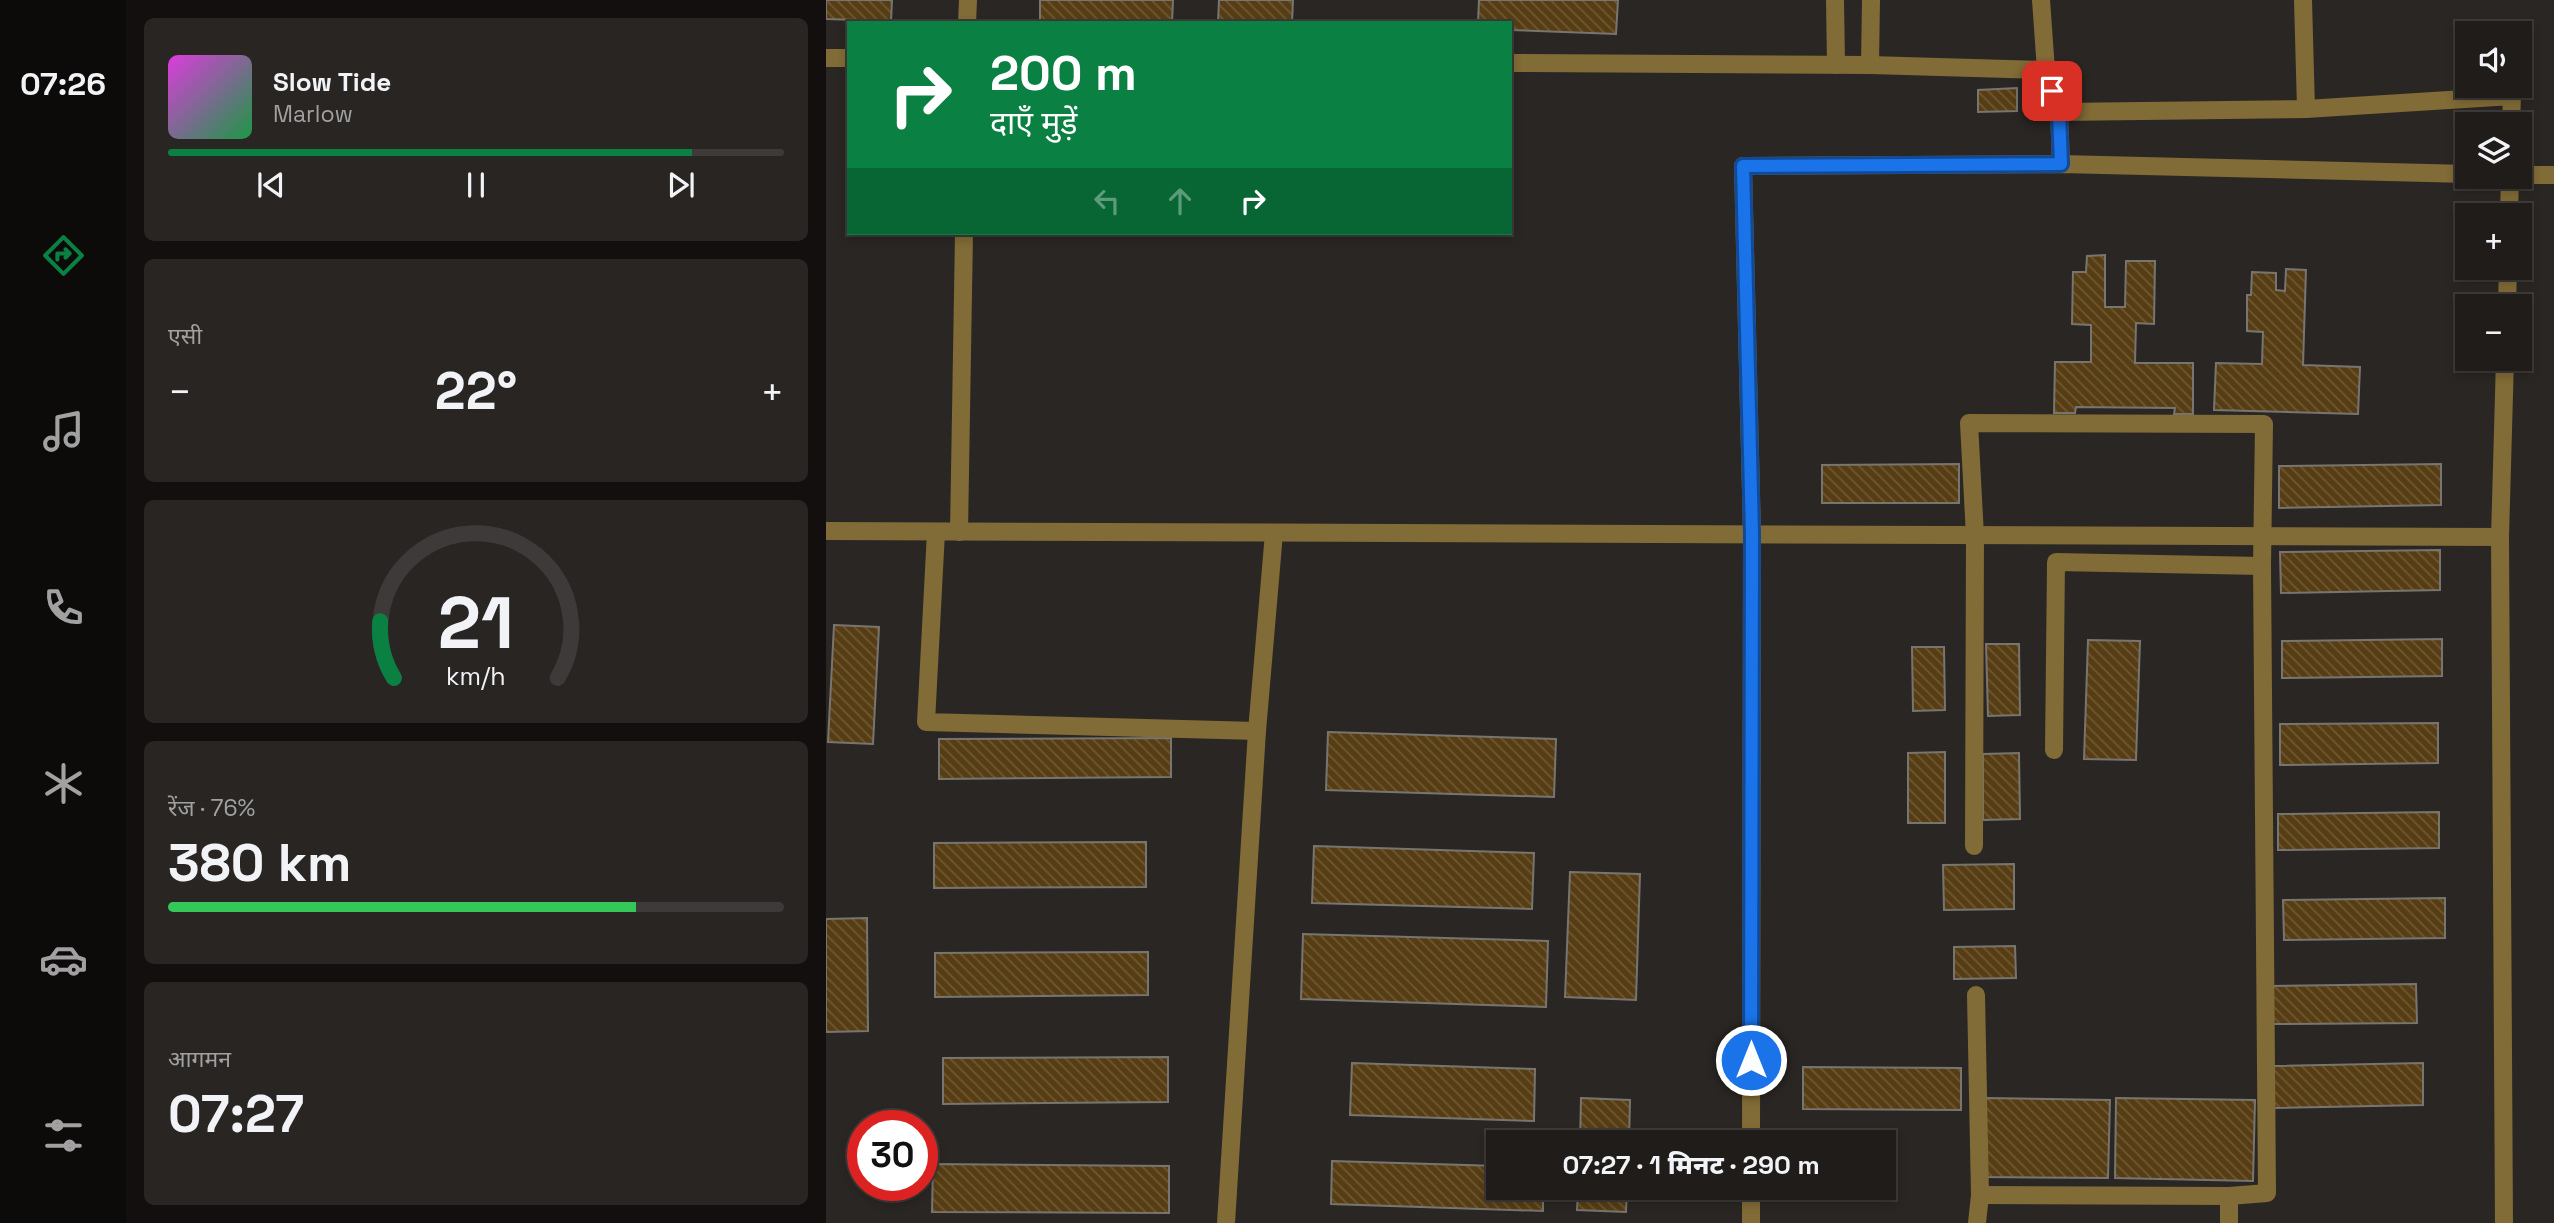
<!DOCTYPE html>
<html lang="hi">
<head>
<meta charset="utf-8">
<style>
  body { margin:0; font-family:"Space Grotesk","Noto Sans Devanagari",sans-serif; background:#282523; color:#f1f3f6; height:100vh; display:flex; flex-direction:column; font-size:26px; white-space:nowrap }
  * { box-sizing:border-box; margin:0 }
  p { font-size:23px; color:#a2a1a2 }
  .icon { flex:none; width:38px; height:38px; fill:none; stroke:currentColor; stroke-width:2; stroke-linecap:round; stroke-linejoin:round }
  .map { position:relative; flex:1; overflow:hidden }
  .details { display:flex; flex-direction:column; gap:18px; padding:18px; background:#120f0e; width:700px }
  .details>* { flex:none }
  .guide { position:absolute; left:21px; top:21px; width:665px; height:214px; border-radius:0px; box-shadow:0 4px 10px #0003,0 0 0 2px #3d3a39; background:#0b8043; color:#fff; overflow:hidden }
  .tools { position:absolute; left:1629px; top:21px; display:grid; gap:14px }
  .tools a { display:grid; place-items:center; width:77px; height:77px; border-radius:0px; background:#201c1a; box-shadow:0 4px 10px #0003,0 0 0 2px #3d3a39; font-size:35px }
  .speed { position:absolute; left:21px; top:1110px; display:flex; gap:14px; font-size:35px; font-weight:700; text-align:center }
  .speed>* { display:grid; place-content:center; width:91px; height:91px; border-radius:50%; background:#201c1a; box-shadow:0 4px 10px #0003,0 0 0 2px #3d3a39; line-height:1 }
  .speed .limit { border:10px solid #d22; background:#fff; color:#111 }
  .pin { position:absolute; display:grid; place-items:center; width:60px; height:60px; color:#fff; margin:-30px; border-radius:14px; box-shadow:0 4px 10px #0006 }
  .me { position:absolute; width:77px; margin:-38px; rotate:0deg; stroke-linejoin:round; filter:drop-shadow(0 0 5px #0008) }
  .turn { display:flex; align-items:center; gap:24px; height:147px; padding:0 28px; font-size:32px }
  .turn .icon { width:91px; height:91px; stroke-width:2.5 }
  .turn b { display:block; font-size:49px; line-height:60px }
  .lanes { display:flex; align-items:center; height:66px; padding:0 28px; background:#0003; justify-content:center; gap:35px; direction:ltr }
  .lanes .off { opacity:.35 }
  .big { font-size:52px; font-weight:800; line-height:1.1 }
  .details .widget { flex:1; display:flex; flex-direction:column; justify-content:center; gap:10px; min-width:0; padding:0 24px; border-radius:10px; background:#282523 }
  .details .dial { align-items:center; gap:0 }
  .dial svg { height:182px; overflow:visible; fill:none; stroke:#3d3a39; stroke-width:7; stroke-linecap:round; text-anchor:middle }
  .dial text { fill:#f1f3f6; stroke:none }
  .song { display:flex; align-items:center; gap:21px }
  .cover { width:84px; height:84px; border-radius:10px; background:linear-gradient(135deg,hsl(300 70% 55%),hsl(140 70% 35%)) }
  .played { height:7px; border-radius:4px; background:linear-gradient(90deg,#0b8043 85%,#3d3a39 85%) }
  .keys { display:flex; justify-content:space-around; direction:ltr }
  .heat { display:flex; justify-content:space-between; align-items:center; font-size:38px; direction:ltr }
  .charge { height:10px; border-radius:5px; background:linear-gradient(90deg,#34c759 76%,#3d3a39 0) }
  .trip { position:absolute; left:660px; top:1130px; width:410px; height:70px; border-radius:0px; background:#201c1a; box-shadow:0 4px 10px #0003,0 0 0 2px #3d3a39; font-weight:800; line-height:70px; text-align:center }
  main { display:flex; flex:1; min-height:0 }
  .menu { display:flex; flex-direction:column; width:126px; justify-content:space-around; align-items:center; background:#0d0b0a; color:#a2a1a2 }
  .menu .icon { width:49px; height:49px }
  .menu .selected { color:#0b8043 }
  .menu b { font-size:32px; color:#f1f3f6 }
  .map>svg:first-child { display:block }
  .building { fill:url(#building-back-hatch); stroke:#787570; stroke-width:2 }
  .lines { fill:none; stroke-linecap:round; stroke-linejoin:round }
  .minor { stroke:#816b36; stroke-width:18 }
  .route-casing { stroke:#114b97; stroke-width:18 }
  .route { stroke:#1a73e8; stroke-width:12 }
</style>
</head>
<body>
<main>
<nav class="menu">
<b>07:26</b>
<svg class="icon selected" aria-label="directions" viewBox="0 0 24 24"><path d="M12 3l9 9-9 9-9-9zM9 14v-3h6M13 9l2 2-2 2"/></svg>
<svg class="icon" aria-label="music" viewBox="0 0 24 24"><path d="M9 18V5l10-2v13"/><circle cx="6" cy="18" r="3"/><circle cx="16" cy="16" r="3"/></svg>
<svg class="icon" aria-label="phone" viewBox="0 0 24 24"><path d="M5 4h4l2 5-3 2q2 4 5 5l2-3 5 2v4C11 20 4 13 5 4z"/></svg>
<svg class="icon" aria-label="climate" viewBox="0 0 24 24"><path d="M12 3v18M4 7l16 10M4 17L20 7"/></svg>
<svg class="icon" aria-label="car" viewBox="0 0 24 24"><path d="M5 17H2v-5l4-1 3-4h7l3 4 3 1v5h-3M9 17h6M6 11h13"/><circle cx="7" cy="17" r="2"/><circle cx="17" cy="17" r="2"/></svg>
<svg class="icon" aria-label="filters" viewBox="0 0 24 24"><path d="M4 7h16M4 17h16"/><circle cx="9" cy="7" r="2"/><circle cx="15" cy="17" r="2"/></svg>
</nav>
<section class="details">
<div class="widget">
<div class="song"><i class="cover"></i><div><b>Slow Tide</b><p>Marlow</p></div></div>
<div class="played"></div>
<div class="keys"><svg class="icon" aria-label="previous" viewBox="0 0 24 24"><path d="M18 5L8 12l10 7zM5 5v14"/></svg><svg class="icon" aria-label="pause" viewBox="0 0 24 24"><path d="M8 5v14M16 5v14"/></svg><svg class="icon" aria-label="next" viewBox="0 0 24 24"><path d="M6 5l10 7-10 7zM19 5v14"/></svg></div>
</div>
<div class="widget"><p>एसी</p>
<div class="heat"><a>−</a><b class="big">22°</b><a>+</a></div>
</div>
<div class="widget dial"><svg viewBox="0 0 100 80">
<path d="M14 69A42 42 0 1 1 86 69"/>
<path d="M14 69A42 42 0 0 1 8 44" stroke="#0b8043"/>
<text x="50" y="56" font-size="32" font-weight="700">21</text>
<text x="50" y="72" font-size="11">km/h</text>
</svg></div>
<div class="widget"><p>रेंज · 76%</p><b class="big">380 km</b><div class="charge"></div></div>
<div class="widget"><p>आगमन</p><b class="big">07:27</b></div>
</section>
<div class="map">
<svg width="1728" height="1223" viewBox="0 0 1728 1223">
  <defs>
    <pattern id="building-back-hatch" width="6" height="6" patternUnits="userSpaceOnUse" patternTransform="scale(1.75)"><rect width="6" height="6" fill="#573d13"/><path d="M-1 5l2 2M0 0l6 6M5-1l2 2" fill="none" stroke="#6e5834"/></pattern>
  </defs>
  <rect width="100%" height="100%" fill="#2a2623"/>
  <g class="building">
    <path d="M0,0H66L65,21L0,19Z"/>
    <path d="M214,0H347L346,23H214Z"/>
    <path d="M393,0H467L466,23H392Z"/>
    <path d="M653,0H792L790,34L684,30V23H652Z"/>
    <path d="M1191,88V111L1152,112V90Z"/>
    <path d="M1279,255V307H1299L1300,261H1329L1328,324L1310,323L1309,363H1367V414H1348L1349,408L1250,407L1249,413H1228L1229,362H1265V325L1246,324L1247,272H1260L1261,256Z"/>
    <path d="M1460,269L1480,270L1477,365L1534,367L1532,414L1388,410L1390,363L1436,364L1437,332L1421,331V295H1425L1426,272L1450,273V290L1459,291Z"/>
    <path d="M1133,464V503H996V465Z"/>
    <path d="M1615,464V505L1453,508V466Z"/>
    <path d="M1614,550V590L1455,593L1454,552Z"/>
    <path d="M8,625L53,627L47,744L2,742Z"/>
    <path d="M1616,639V676L1456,678V641Z"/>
    <path d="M1262,640L1314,641L1310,760L1258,759Z"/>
    <path d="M1160,644H1193L1194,715L1162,716Z"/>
    <path d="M1086,647H1118L1119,710L1087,711Z"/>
    <path d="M1612,723V763L1454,765V724Z"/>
    <path d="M502,732L730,739L728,797L500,790Z"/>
    <path d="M345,738V777L113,779V739Z"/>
    <path d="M1119,752V823H1082V753Z"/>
    <path d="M1193,753L1194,819L1157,820V754Z"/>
    <path d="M1613,812V848L1452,850V814Z"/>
    <path d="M320,842V887L108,888V843Z"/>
    <path d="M488,846L708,853L706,909L486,903Z"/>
    <path d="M1188,864V909L1118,910L1117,865Z"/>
    <path d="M744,872L814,874L810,1000L739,997Z"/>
    <path d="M1619,898V938L1458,940L1457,900Z"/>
    <path d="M41,918L42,1031L0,1032V919Z"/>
    <path d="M477,934L722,941L720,1007L475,999Z"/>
    <path d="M1189,946L1190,978L1128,979V947Z"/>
    <path d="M322,952V995L109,997V953Z"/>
    <path d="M1590,984L1591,1023L1444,1024V986Z"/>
    <path d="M342,1057V1102L117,1104V1058Z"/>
    <path d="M526,1063L709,1069L708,1121L524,1115Z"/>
    <path d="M1597,1063V1105L1446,1108V1066Z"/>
    <path d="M977,1067L1135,1068V1110L977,1109Z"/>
    <path d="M755,1098L804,1100L803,1143H754Z"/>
    <path d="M1160,1098L1284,1100L1282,1178L1159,1177Z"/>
    <path d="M1290,1098L1429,1100L1427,1181L1289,1178Z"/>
    <path d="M506,1161L672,1166V1188H717V1211L505,1204Z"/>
    <path d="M107,1164L343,1166V1213L106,1212Z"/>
    <path d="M752,1188H801L800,1212L751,1210Z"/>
  </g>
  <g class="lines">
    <g class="minor">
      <path d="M1009,0L1010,65"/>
      <path d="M1215,0L1220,70L1233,112L1235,164"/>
      <path d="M1477,0L1480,109"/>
      <path d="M141,23L142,0"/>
      <path d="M0,58H23"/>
      <path d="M684,63L1044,65L1220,70"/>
      <path d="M1044,65L1045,0"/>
      <path d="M1233,112L1480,109L1686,96L1685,124"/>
      <path d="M1694,175H1728"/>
      <path d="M1683,215L1684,177"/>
      <path d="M1681,306L1682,268"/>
      <path d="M0,531L1674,537"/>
      <path d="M110,532L100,722L431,731"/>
      <path d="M133,532L138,233"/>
      <path d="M1228,750L1230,562L1436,566"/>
      <path d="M1148,846L1149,536L1143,423L1438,424L1436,566L1441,1193L1403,1196V1223"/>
      <path d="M1150,995L1154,1195L1151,1223"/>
      <path d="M925,1143L926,534L917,166L1235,164L1642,174"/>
      <path d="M1154,1195L1403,1196"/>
      <path d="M400,1223L431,731L448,533"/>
      <path d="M925,1223V1188"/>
      <path d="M1678,1223L1674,537L1679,359"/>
    </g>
  </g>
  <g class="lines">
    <defs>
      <path id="route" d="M925,1060L926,534L917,166L1235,164L1233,112L1226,91"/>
    </defs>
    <use href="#route" class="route-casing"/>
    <use href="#route" class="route"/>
  </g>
</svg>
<div class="tools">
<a><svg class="icon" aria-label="sound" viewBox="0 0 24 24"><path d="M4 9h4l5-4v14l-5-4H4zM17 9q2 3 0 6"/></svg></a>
<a><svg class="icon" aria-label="layers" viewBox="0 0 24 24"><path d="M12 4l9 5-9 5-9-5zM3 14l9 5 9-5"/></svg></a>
<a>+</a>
<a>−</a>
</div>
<div class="speed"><div class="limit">30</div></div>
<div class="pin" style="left:1226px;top:91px;background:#d93025"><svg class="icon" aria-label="arrive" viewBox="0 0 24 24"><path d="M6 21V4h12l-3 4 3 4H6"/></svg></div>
<svg class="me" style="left:925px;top:1060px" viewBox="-20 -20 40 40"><circle r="17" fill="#1a73e8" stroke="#fff" stroke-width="3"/><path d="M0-11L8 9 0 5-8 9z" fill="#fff"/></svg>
<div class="trip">07:27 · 1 मिनट · 290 m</div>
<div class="guide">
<div class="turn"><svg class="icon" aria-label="right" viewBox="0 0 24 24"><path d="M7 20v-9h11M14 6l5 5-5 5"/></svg><div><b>200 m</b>दाएँ मुड़ें</div></div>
<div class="lanes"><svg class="icon off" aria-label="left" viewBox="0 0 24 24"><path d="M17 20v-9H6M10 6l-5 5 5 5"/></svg><svg class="icon off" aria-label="ahead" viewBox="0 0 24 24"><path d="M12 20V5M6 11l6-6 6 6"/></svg><svg class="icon" aria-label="right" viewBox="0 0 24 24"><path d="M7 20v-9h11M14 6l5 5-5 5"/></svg></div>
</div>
</div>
</main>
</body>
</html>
